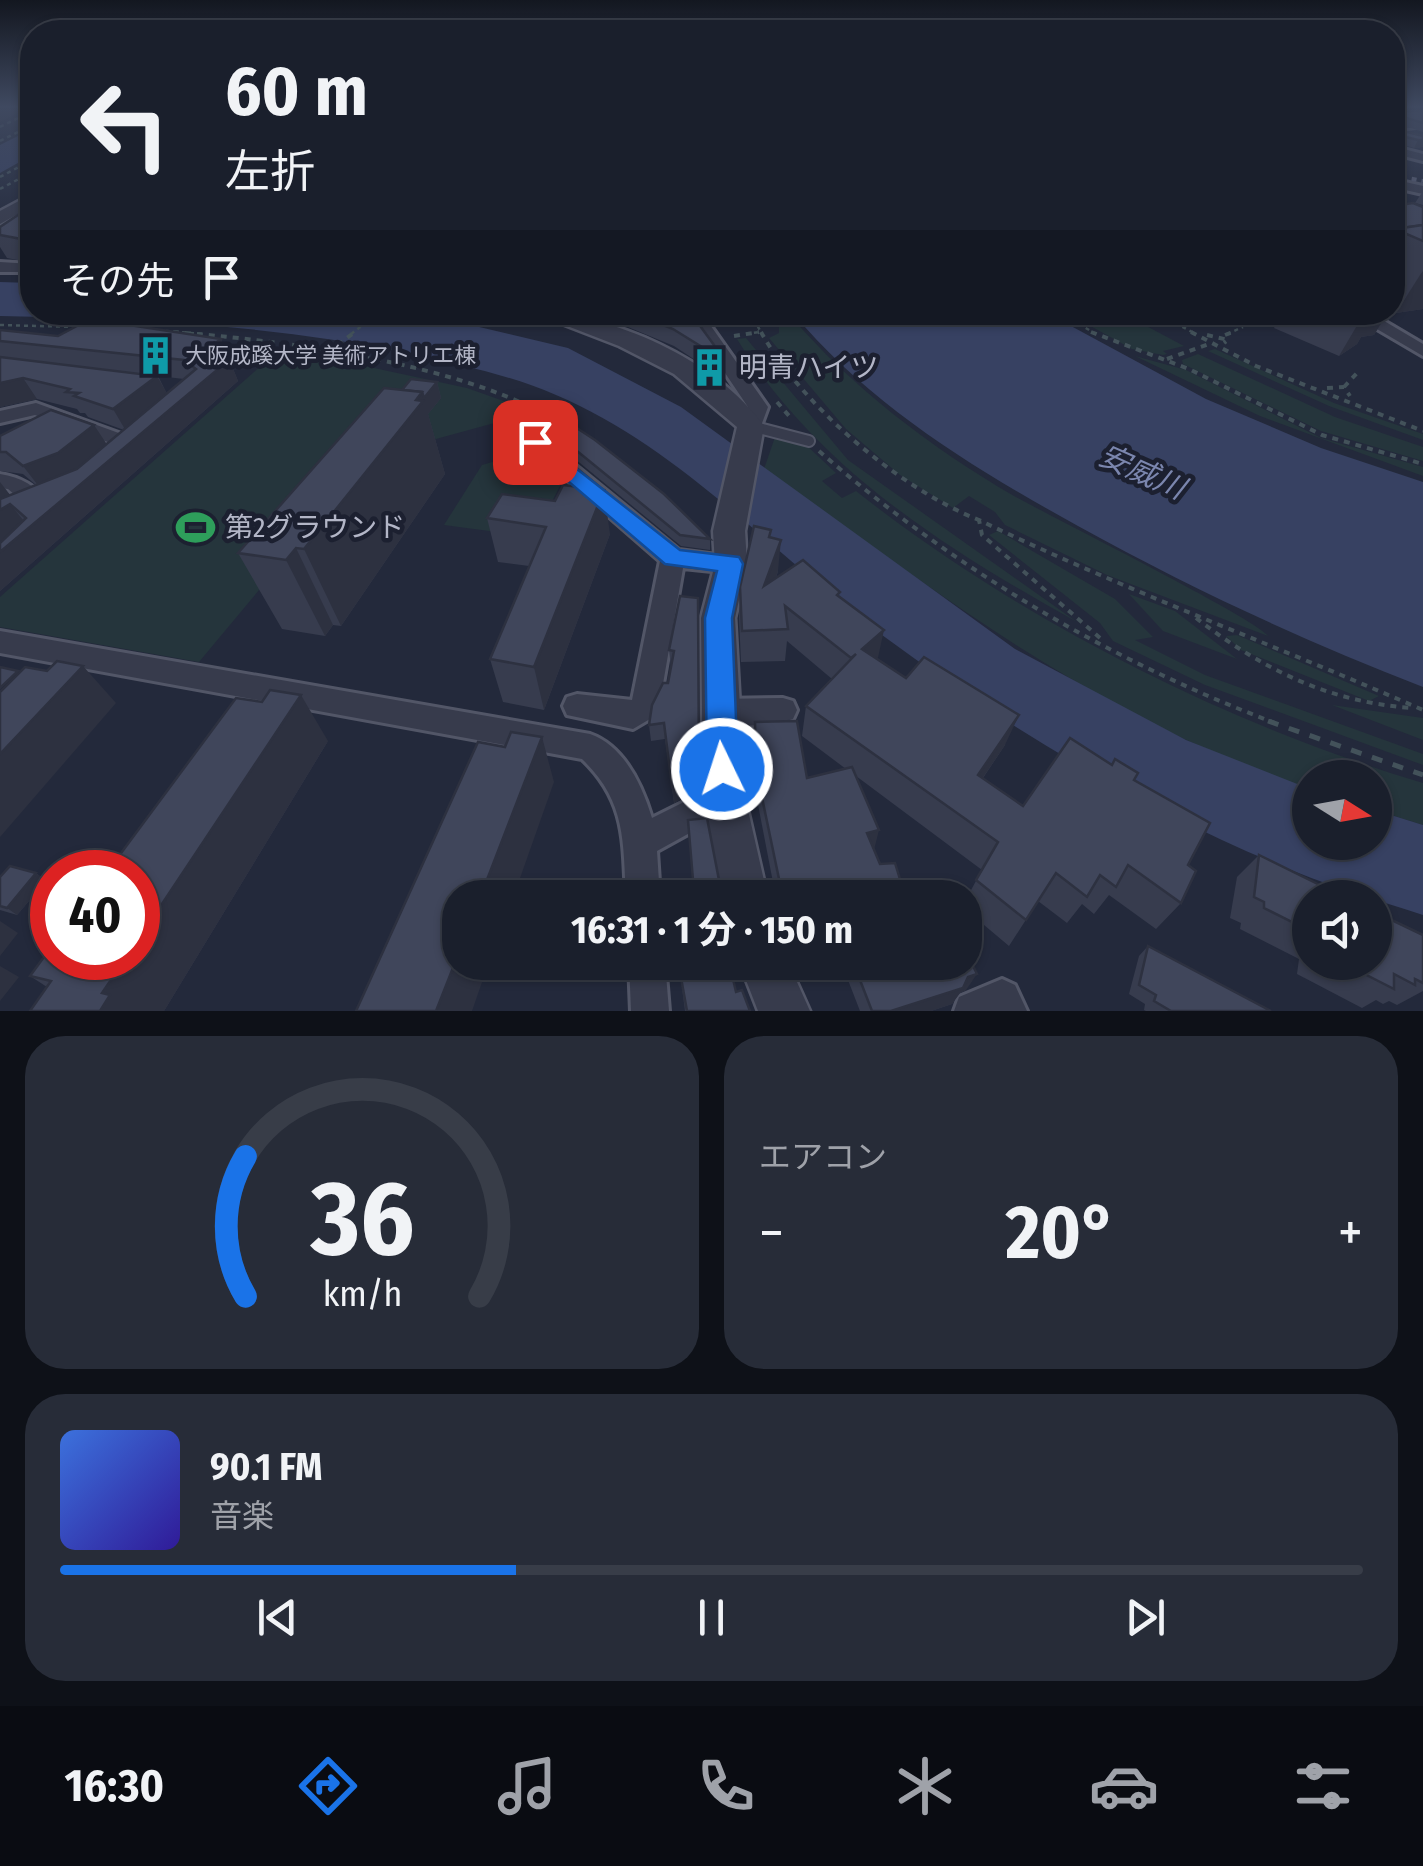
<!DOCTYPE html>
<html lang="ja">
<head>
<meta charset="utf-8">
<style>
  body { margin:0; font-family:"Fira Sans Condensed","Noto Sans JP",sans-serif; background:#272c38; color:#f1f3f6; height:100vh; display:flex; flex-direction:column; font-size:38px; white-space:nowrap }
  * { box-sizing:border-box; margin:0 }
  p { font-size:32px; color:#9fa2a9 }
  .icon { flex:none; width:55px; height:55px; fill:none; stroke:currentColor; stroke-width:2; stroke-linecap:round; stroke-linejoin:round }
  .map { position:relative; height:1011px; overflow:hidden }
  .details { display:flex; flex-direction:column; gap:25px; padding:25px; background:#0e1118; flex:1 }
  .details>* { flex:none }
  .guide { position:absolute; left:20px; top:20px; width:1385px; height:305px; border-radius:40px; box-shadow:0 2px 8px #0004,0 0 0 2px #383d48; background:#1a1f2c; color:#f1f3f6; overflow:hidden }
  .needle { width:65px; rotate:101deg }
  .fabs { position:absolute; left:1292px; top:760px; display:grid; gap:20px }
  .fabs a { display:grid; place-items:center; width:100px; height:100px; border-radius:50%; background:#1a1f2c; box-shadow:0 2px 8px #0004,0 0 0 2px #383d48; font-size:50px }
  .speed { position:absolute; left:30px; top:850px; display:flex; gap:20px; font-size:50px; font-weight:700; text-align:center }
  .speed>* { display:grid; place-content:center; width:130px; height:130px; border-radius:50%; background:#1a1f2c; box-shadow:0 2px 8px #0004,0 0 0 2px #383d48; line-height:1 }
  .speed .limit { border:15px solid #d22; background:#fff; color:#111 }
  .pin { position:absolute; display:grid; place-items:center; width:85px; height:85px; color:#fff; margin:-42px; border-radius:20px; box-shadow:0 5px 15px #0006 }
  .me { position:absolute; width:110px; margin:-55px; rotate:356deg; stroke-linejoin:round; filter:drop-shadow(0 0 8px #0008) }
  .turn { display:flex; align-items:center; gap:35px; height:210px; padding:0 40px; font-size:45px }
  .turn .icon { width:130px; height:130px; stroke-width:2.5 }
  .turn b { display:block; font-size:70px; line-height:85px }
  .then { display:flex; align-items:center; height:95px; padding:0 40px; background:#0003; gap:20px; font-size:38px }
  .big { font-size:75px; font-weight:700; line-height:1.1 }
  .details .card { flex:1; display:flex; flex-direction:column; justify-content:center; gap:15px; min-width:0; padding:0 35px; border-radius:40px; background:#272c38 }
  .details .dial { align-items:center; gap:0 }
  .dial svg { height:260px; overflow:visible; fill:none; stroke:#383d48; stroke-width:7; stroke-linecap:round; text-anchor:middle }
  .dial text { fill:#f1f3f6; stroke:none }
  .song { display:flex; align-items:center; gap:30px }
  .cover { width:120px; height:120px; border-radius:15px; background:linear-gradient(135deg,hsl(220 70% 55%),hsl(250 70% 35%)) }
  .played { height:10px; border-radius:5px; background:linear-gradient(90deg,#1a73e8 35%,#383d48 35%) }
  .keys { display:flex; justify-content:space-around; direction:ltr }
  .heat { display:flex; justify-content:space-between; align-items:center; font-size:55px; direction:ltr }
  .details .tiles { flex:1; display:grid; gap:25px; grid-template-columns:1fr 1fr }
  .card:last-child { grid-column:span 2 }
  .trip { position:absolute; left:442px; top:880px; width:540px; height:100px; border-radius:40px; background:#1a1f2c; box-shadow:0 2px 8px #0004,0 0 0 2px #383d48; font-weight:700; line-height:100px; text-align:center }
  .tabs { display:flex; height:160px; justify-content:space-around; align-items:center; background:#0a0c12; color:#9fa2a9 }
  .tabs .icon { width:70px; height:70px }
  .tabs .selected { color:#1a73e8 }
  .tabs b { font-size:45px; color:#f1f3f6 }
  .map>svg:first-child { display:block }
  .green { fill:#25353c }
  .water { fill:#374162 }
  .lines { fill:none; stroke-linecap:round; stroke-linejoin:round }
  .service-casing { stroke:#525667; stroke-width:14 }
  .minor-casing { stroke:#525667; stroke-width:6 }
  .tertiary-casing { stroke:#525667; stroke-width:5 }
  .path-far2 { stroke:#43525a; stroke-width:2.5; stroke-dasharray:4 4; stroke-linecap:butt }
  .path-far1 { stroke:#43525a; stroke-width:4; stroke-dasharray:6 6; stroke-linecap:butt }
  .path { stroke:#43525a; stroke-width:5; stroke-dasharray:11 11; stroke-linecap:butt }
  .service { stroke:#373b4c; stroke-width:10 }
  .minor { fill:#373b4c; fill-rule:evenodd }
  .tertiary { fill:#373b4c; fill-rule:evenodd }
  .rail { stroke:#595e73; stroke-width:4; stroke-dasharray:5 5; stroke-linecap:butt }
  .wall { fill:#373c4e; fill-rule:evenodd }
  .shaded-wall { fill:#2d3140 }
  .building { fill:#40465b; stroke:#2d3140; stroke-width:2.5 }
  .route { fill:#1a73e8; stroke:#114b97; stroke-width:2.5 }
  .labels { text-anchor:middle; dominant-baseline:central; stroke-width:9; stroke-linejoin:round; paint-order:stroke }
  .far-poi-label { font-size:22px; fill:#b3b6c7; stroke:#1c2030; text-anchor:start }
  .poi-label { font-size:28px; fill:#b3b6c7; stroke:#1c2030; text-anchor:start }
  .water-label { font-size:30px; font-style:italic; fill:#7b86ae; stroke:#1c2030 }
</style>
</head>
<body>
<div class="map">
<svg width="1423" height="1011" viewBox="0 0 1423 1011">
  <rect width="100%" height="100%" fill="#23293b"/>
  <g class="green">
    <path d="M754,313H788C851,387 930,447 1014,496C1050,516 1258,620 1268,636L1107,575L1005,525L995,512L969,496L953,508L900,475L846,429L769,338L779,333V325L757,321Z"/>
    <path d="M1067,313H1122L1184,346L1163,351L1167,354L1163,355L1132,349Z"/>
    <path d="M746,338L848,460L1077,622C946,549 818,469 737,339Z"/>
    <path d="M281,348L467,388L535,412L370,457L199,662L0,627V597Z"/>
    <path d="M1215,349L1334,403L1423,434V440L1329,406L1208,351Z"/>
    <path d="M1198,354L1335,417L1423,447V461L1321,431L1183,364L1182,360Z"/>
    <path d="M1135,356L1186,370L1321,438L1423,467V476L1260,416Z"/>
    <path d="M775,437L804,443L836,473L822,481L842,498L856,491C1018,619 1225,724 1423,783V825L1375,810V778H1310V789C1102,721 939,594 764,469Z"/>
    <path d="M533,450L565,476L534,537L444,525L482,465Z"/>
    <path d="M998,531L1115,599L1153,637L1135,640L1205,675L1423,754V765L1205,685L1113,641L1100,623L989,535Z"/>
    <path d="M1129,594L1175,611L1237,659L1163,631Z"/>
    <path d="M1237,635L1379,696L1369,701L1241,650L1226,636Z"/>
    <path d="M1332,705L1423,718V740Z"/>
  </g>
  <g class="water">
    <path d="M32,129V155L0,173V145Z"/>
    <path d="M0,282L32,283V312H416L568,348L681,407L1015,649L1186,740L1310,789V842H1375V810L1423,825V915C1380,901 1339,889 1296,872C1149,813 1009,729 882,635C775,556 681,448 556,395C510,375 461,365 411,354C274,325 140,319 0,316Z"/>
    <path d="M793,313H1047L1206,399L1321,448L1423,482V687C1302,640 1192,589 1078,526C975,469 869,405 793,313Z"/>
  </g>
  <g class="lines">
    <defs>
      <path id="service" d="M751,426L809,441"/>
      <g id="minor">
        <path d="M1423,120V126L1392,130V124Z"/>
        <path d="M1392,146L1423,154V161L1392,153Z"/>
        <path d="M1392,179L1423,186V194L1392,187Z"/>
        <path d="M0,262L32,264V272H0Z"/>
        <path d="M542,312H701L768,407L761,426L751,432L741,426L748,407L692,324L549,319Z"/>
        <path d="M1348,312H1369L1423,344V356Z"/>
        <path d="M36,403L138,440L141,444L131,450L124,448L35,415L0,423V411Z"/>
        <path d="M535,436L542,438L679,550L740,558L743,564L740,570L731,573L683,568L659,707L655,716L633,729L567,715L563,706L567,697L577,694L632,700L660,561L528,446L525,442L528,438Z"/>
        <path d="M0,474C21,477 36,486 49,503L46,508H30L8,489L0,488Z"/>
        <path d="M0,631L590,734C624,746 642,785 652,818L724,782L735,786L740,797L735,808L657,851L660,898H626C623,840 626,801 582,759L0,653Z"/>
        <path d="M783,698L793,701L797,710L793,719C771,727 731,728 709,720L705,711L709,702L719,699Z"/>
        <path d="M629,962H665L669,1011H631Z"/>
        <path d="M1002,979L1015,985L1027,1011H954L959,997Z"/>
      </g>
      <g id="tertiary">
        <path d="M32,194V206L0,224V211Z"/>
        <path d="M531,312C611,312 717,360 764,426L745,531L747,564L735,618L745,797L768,898H722L703,797L701,618L715,564L713,531L737,427L674,374L619,346Z"/>
        <path d="M739,962H788L810,1011H758Z"/>
      </g>
    </defs>
    <use href="#service" class="service-casing"/>
    <use href="#minor" class="minor-casing"/>
    <use href="#tertiary" class="tertiary-casing"/>
    <g class="path-far2">
      <path d="M0,127L32,111"/>
      <path d="M0,141L32,125"/>
      <path d="M0,177L32,160"/>
      <path d="M0,189L32,172"/>
      <path d="M495,312L523,320"/>
      <path d="M750,312L762,334"/>
      <path d="M1058,312L1096,334"/>
      <path d="M1154,312L1196,334"/>
      <path d="M0,325L76,327"/>
      <path d="M166,331L204,334"/>
      <path d="M351,334L380,312"/>
      <path d="M746,334L759,332"/>
      <path d="M1227,334L1243,327"/>
    </g>
    <g class="path-far1">
      <path d="M173,332C290,341 465,364 565,425"/>
      <path d="M761,332C802,406 900,489 979,520"/>
      <path d="M1091,332L1189,369L1322,435L1423,464"/>
      <path d="M1191,332L1256,366L1423,431"/>
      <path d="M1207,335L1228,340L1224,343"/>
      <path d="M1225,335L1233,332"/>
      <path d="M734,336L759,332"/>
      <path d="M328,352L355,332"/>
      <path d="M1167,359L1209,344"/>
      <path d="M1344,387L1357,373"/>
      <path d="M1327,388L1344,387L1350,396"/>
      <path d="M777,402L790,417"/>
      <path d="M819,451C953,568 1108,660 1275,723"/>
      <path d="M1196,618C1262,669 1328,702 1412,708"/>
      <path d="M1100,638L982,535L979,520C1124,590 1275,645 1423,710"/>
    </g>
    <path class="path" d="M1268,721L1423,775"/>
    <use href="#service" class="service"/>
    <use href="#minor" class="minor"/>
    <use href="#tertiary" class="tertiary"/>
    <path class="rail" d="M1392,175L1423,181"/>
  </g>
  <g class="wall">
    <path d="M1392,106L1396,112L1423,110V132L1393,122L1395,129L1423,136V147L1414,148L1393,142Z"/>
    <path d="M1423,192V205L1415,203L1421,194Z"/>
    <path d="M1392,206L1423,207V309L1396,313L1392,311Z"/>
    <path d="M32,210V263L7,258L0,247V227Z"/>
    <path d="M622,312H690L715,355V373L674,346L623,325Z"/>
    <path d="M1282,312H1388L1374,335L1361,337L1357,344L1339,356L1274,328Z"/>
    <path d="M0,330L58,336L221,339L238,381L0,591V482L10,495L36,485L23,474L0,471V436L94,425L106,445L124,430L88,417L85,413H80L77,409L37,399L0,407ZM158,376L184,379L167,394Z"/>
    <path d="M437,382L441,398L428,414L445,474L341,626L333,625L325,636L282,629L238,553L402,390Z"/>
    <path d="M550,429L710,539V550L681,546L552,440Z"/>
    <path d="M555,501L610,534L544,710L503,702L490,659L529,566L498,562L487,518Z"/>
    <path d="M771,537L778,571L776,578L840,597L878,659L1005,745L983,778L1023,806L1134,780L1188,865L1181,903L1156,929L1109,895L1094,914L1082,904L1067,923L1038,901L1009,946L965,909V901L982,870L856,776L874,849L880,864L920,898H776L755,789V722L807,778L846,769L802,736L806,706L832,679L787,641L785,661L741,662L739,618L740,587Z"/>
    <path d="M680,596L699,788L674,803L665,739L651,741L649,725L668,683L671,667L669,650Z"/>
    <path d="M328,741L164,1011H30L47,987L30,976Z"/>
    <path d="M1259,855L1310,898V962H1375L1423,935V991L1397,1005L1389,1001L1383,1004L1376,1000L1362,1008L1297,974L1299,959L1240,929L1241,923L1230,918L1237,877Z"/>
    <path d="M36,873L46,881L17,915L0,910V877Z"/>
    <path d="M1148,946L1271,1011H1146L1144,1010L1145,1004L1129,994L1139,956Z"/>
    <path d="M689,962H715L750,1011H685L680,972L690,971Z"/>
    <path d="M841,962H965L966,990L960,993L952,1004L931,1011H860Z"/>
  </g>
  <g class="shaded-wall">
    <path d="M4,106H32L0,122V108Z"/>
    <path d="M1418,140H1423V147L1414,148Z"/>
    <path d="M1423,271V309L1396,313L1420,275Z"/>
    <path d="M1401,292L1392,306V293Z"/>
    <path d="M1365,312H1388L1374,335L1361,337L1357,344L1339,356Z"/>
    <path d="M221,339L238,381L0,591V552L224,364L196,357Z"/>
    <path d="M157,376L169,397L126,431L113,409Z"/>
    <path d="M23,378L37,399L0,407V383Z"/>
    <path d="M437,382L441,398L428,414L445,474L341,626L304,549L416,400L422,392Z"/>
    <path d="M94,425L108,446L73,475L40,488L23,466Z"/>
    <path d="M0,482L13,499L0,504Z"/>
    <path d="M604,490L610,534L544,710L534,667Z"/>
    <path d="M10,504L28,526L0,545V510Z"/>
    <path d="M781,540L778,571L762,617L764,586Z"/>
    <path d="M296,548L333,625L325,636L286,560Z"/>
    <path d="M698,614L699,788L674,803L672,787Z"/>
    <path d="M884,630L877,662L862,649Z"/>
    <path d="M83,666L116,703L0,837V754Z"/>
    <path d="M301,695L328,741L164,1011H100L102,993L126,958H138V940Z"/>
    <path d="M1019,715L1005,745L965,804L978,775Z"/>
    <path d="M542,737L554,782L513,898H480Z"/>
    <path d="M879,830L874,850L867,833Z"/>
    <path d="M36,873L46,881L17,915L7,908Z"/>
    <path d="M0,921L18,933L0,956Z"/>
    <path d="M460,950V962H489L472,1011H436Z"/>
    <path d="M0,966L19,977L0,1001Z"/>
    <path d="M977,974L966,990L960,993L952,1004L931,1011H891Z"/>
  </g>
  <g class="building">
    <path d="M1392,106L1396,112L1423,110V123L1397,115L1392,118Z"/>
    <path d="M1392,120L1395,129L1423,136V140H1418L1397,135L1392,144Z"/>
    <path d="M1413,203L1423,207V225L1395,229L1392,232V206Z"/>
    <path d="M32,210V241L0,235V227L18,215Z"/>
    <path d="M1423,225V241L1395,229Z"/>
    <path d="M632,312H690L714,345L715,355L673,329Z"/>
    <path d="M90,319L221,339L196,357L229,360L0,552V543L26,518L10,504L0,510V499L77,469L196,369L184,360L0,341V330L58,336Z"/>
    <path d="M0,357L157,376L113,409L74,396L79,393L66,392L70,389L23,378L0,383Z"/>
    <path d="M411,379L437,382L424,398L422,392L402,390Z"/>
    <path d="M384,388L422,392L416,400L423,401L304,549L296,548L286,560L238,553Z"/>
    <path d="M51,410L94,425L58,453L23,466L6,452H0V436Z"/>
    <path d="M566,421L595,440L664,494L710,539L680,535L550,429Z"/>
    <path d="M563,485L604,490L534,667L490,659L546,527L487,518L502,494L555,501Z"/>
    <path d="M754,526L771,530L769,537L781,540L764,586L803,560L840,592L837,595L884,630L862,649L906,678L924,657L1019,715L978,775L1023,806L1070,738L1112,765L1115,759L1138,773L1134,780L1210,823L1188,865L1196,871L1181,903L1128,865L1116,887L1100,875L1087,897L1056,873L1026,920L976,880L998,842L806,706L856,654L851,658L785,606L788,629L742,631L740,587Z"/>
    <path d="M680,596L698,598L699,772L672,787L664,723L649,725L652,705L663,683H668L674,651L669,650Z"/>
    <path d="M57,661L83,666L0,754V692L25,667L47,671Z"/>
    <path d="M0,667L18,671L0,688Z"/>
    <path d="M270,690L301,695L138,940V872H107L236,698L262,702Z"/>
    <path d="M797,721L807,778L852,767L879,830L867,833L880,864L895,863L900,879L915,886L920,898H783L756,769L755,722Z"/>
    <path d="M511,732L542,737L480,898H460V950L436,1011H356L478,742L505,747Z"/>
    <path d="M707,818L719,880L736,886L738,898H682L685,881L693,880L688,820Z"/>
    <path d="M1259,855L1346,898H1310V931L1264,908V902L1254,897Z"/>
    <path d="M10,866L36,873L7,908L0,906V877Z"/>
    <path d="M1375,912L1423,935V983L1415,979V985L1394,974V989L1341,962H1375Z"/>
    <path d="M52,946V958H126L102,993L110,995L100,1011H30L51,981L30,976Z"/>
    <path d="M1148,946L1271,1011H1171L1154,1001L1156,995L1139,985Z"/>
    <path d="M965,950L977,974L968,977L963,988L891,1011H872L853,962H965Z"/>
    <path d="M690,962H715L716,966L729,962L736,992L742,990L750,1011H687L680,972L691,970Z"/>
  </g>
  <linearGradient id="sky" x2="0" y2="1"><stop stop-color="#131720"/><stop offset="0.43" stop-color="#3f4960"/><stop offset="1" stop-color="#3f4960" stop-opacity="0"/></linearGradient>
  <rect width="1423" height="248" fill="url(#sky)"/>
  <path class="route" d="M535,436L680,550L739,557L743,564L732,618L738,769L734,779L722,783L711,779L707,769L705,618L717,571L665,564L528,447L525,442Z"/>
  <defs>
    <symbol id="building-bare" viewBox="-9 -9 18 18"><path d="M-4-6H4V6H1V3H-1V6H-4ZM-2.5-4.3h1.7v1.8h-1.7ZM.8-4.3h1.7v1.8H.8ZM-2.5-1h1.7V.8h-1.7ZM.8-1h1.7V.8H.8Z" fill="#0f9aa8" stroke="#1c2030" stroke-width="2.5" paint-order="stroke"/></symbol>
    <symbol id="stadium-bare" viewBox="-9 -9 18 18"><path d="M0-5a6.5 5 0 1 0 0 10a6.5 5 0 1 0 0-10ZM-3.5-1.8h7v3.6h-7Z" fill="#2e9e5b" stroke="#1c2030" stroke-width="2.5" paint-order="stroke"/></symbol>
  </defs>
  <g fill-rule="evenodd">
    <use href="#building-bare" x="128" y="328" width="55" height="55"/>
    <use href="#building-bare" x="682" y="340" width="55" height="55"/>
    <use href="#stadium-bare" x="168" y="500" width="55" height="55"/>
  </g>
  <g class="labels">
    <g class="far-poi-label">
      <text x="185" y="355">大阪成蹊大学 美術アトリエ棟</text>
    </g>
    <g class="poi-label">
      <text x="739" y="367">明青ハイツ</text>
      <text x="225" y="527">第2グラウンド</text>
    </g>
    <g class="water-label">
      <text transform="translate(1142 472) rotate(24)">安威川</text>
    </g>
  </g>
</svg>
<div class="fabs">
<a><svg class="needle" viewBox="-14 -14 28 28"><path d="M0-13l5 13h-10z" fill="#e53935"/><path d="M0 13l5-13h-10z" fill="#9fa2a9"/></svg></a>
<a><svg class="icon" aria-label="sound" viewBox="0 0 24 24"><path d="M4 9h4l5-4v14l-5-4H4zM17 9q2 3 0 6"/></svg></a>
</div>
<div class="speed"><div class="limit">40</div></div>
<div class="pin" style="left:535px;top:442px;background:#d93025"><svg class="icon" aria-label="arrive" viewBox="0 0 24 24"><path d="M6 21V4h12l-3 4 3 4H6"/></svg></div>
<svg class="me" style="left:722px;top:769px" viewBox="-20 -20 40 40"><circle r="17" fill="#1a73e8" stroke="#fff" stroke-width="3"/><path d="M0-11L8 9 0 5-8 9z" fill="#fff"/></svg>
<div class="trip">16:31 · 1 分 · 150 m</div>
<div class="guide">
<div class="turn"><svg class="icon" aria-label="left" viewBox="0 0 24 24"><path d="M17 20v-9H6M10 6l-5 5 5 5"/></svg><div><b>60 m</b>左折</div></div>
<div class="then">その先<svg class="icon" aria-label="arrive" viewBox="0 0 24 24"><path d="M6 21V4h12l-3 4 3 4H6"/></svg></div>
</div>
</div>
<section class="details">
<div class="tiles">
<div class="card dial"><svg viewBox="0 0 100 80">
<path d="M14 69A42 42 0 1 1 86 69"/>
<path d="M14 69A42 42 0 0 1 14 26" stroke="#1a73e8"/>
<text x="50" y="56" font-size="32" font-weight="700">36</text>
<text x="50" y="72" font-size="11">km/h</text>
</svg></div>
<div class="card"><p>エアコン</p>
<div class="heat"><a>−</a><b class="big">20°</b><a>+</a></div>
</div>
<div class="card">
<div class="song"><i class="cover"></i><div><b>90.1 FM</b><p>音楽</p></div></div>
<div class="played"></div>
<div class="keys"><svg class="icon" aria-label="previous" viewBox="0 0 24 24"><path d="M18 5L8 12l10 7zM5 5v14"/></svg><svg class="icon" aria-label="pause" viewBox="0 0 24 24"><path d="M8 5v14M16 5v14"/></svg><svg class="icon" aria-label="next" viewBox="0 0 24 24"><path d="M6 5l10 7-10 7zM19 5v14"/></svg></div>
</div>
</div>
</section>
<nav class="tabs">
<b>16:30</b>
<svg class="icon selected" aria-label="directions" viewBox="0 0 24 24"><path d="M12 3l9 9-9 9-9-9zM9 14v-3h6M13 9l2 2-2 2"/></svg>
<svg class="icon" aria-label="music" viewBox="0 0 24 24"><path d="M9 18V5l10-2v13"/><circle cx="6" cy="18" r="3"/><circle cx="16" cy="16" r="3"/></svg>
<svg class="icon" aria-label="phone" viewBox="0 0 24 24"><path d="M5 4h4l2 5-3 2q2 4 5 5l2-3 5 2v4C11 20 4 13 5 4z"/></svg>
<svg class="icon" aria-label="climate" viewBox="0 0 24 24"><path d="M12 3v18M4 7l16 10M4 17L20 7"/></svg>
<svg class="icon" aria-label="car" viewBox="0 0 24 24"><path d="M5 17H2v-5l4-1 3-4h7l3 4 3 1v5h-3M9 17h6M6 11h13"/><circle cx="7" cy="17" r="2"/><circle cx="17" cy="17" r="2"/></svg>
<svg class="icon" aria-label="filters" viewBox="0 0 24 24"><path d="M4 7h16M4 17h16"/><circle cx="9" cy="7" r="2"/><circle cx="15" cy="17" r="2"/></svg>
</nav>
</body>
</html>
